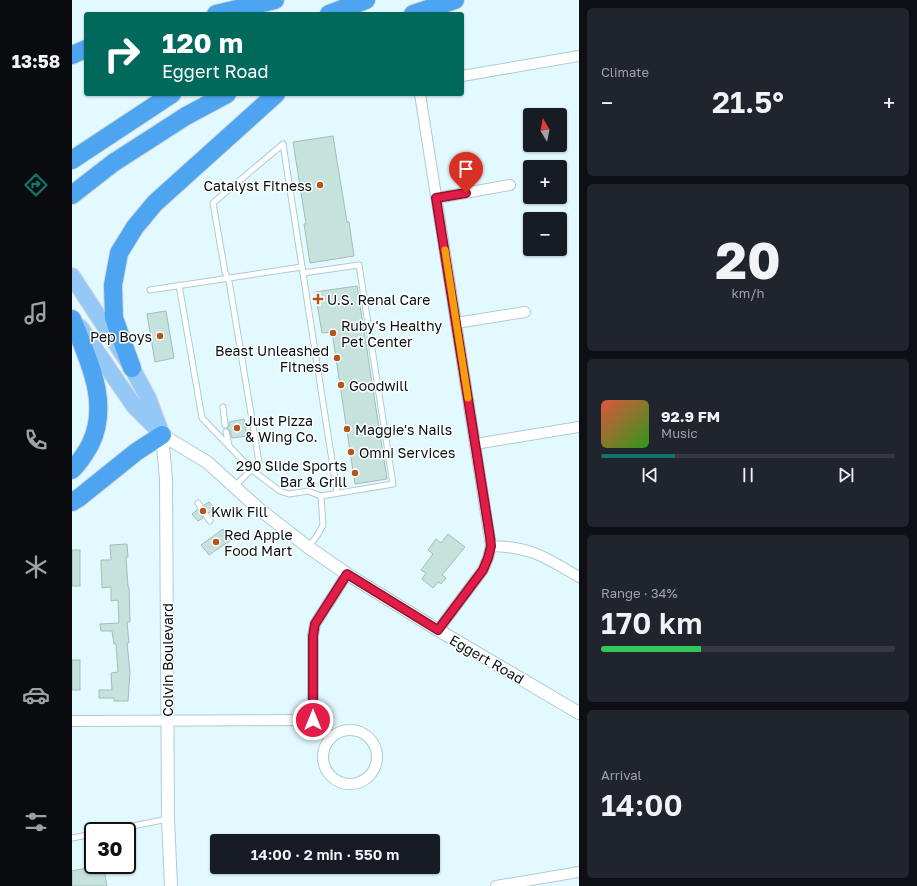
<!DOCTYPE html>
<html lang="en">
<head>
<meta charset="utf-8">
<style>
  body { margin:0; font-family:"Golos Text",sans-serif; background:#20242c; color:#f1f3f6; height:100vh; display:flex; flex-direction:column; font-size:15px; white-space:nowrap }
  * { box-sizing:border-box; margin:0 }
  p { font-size:13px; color:#9ea1a6 }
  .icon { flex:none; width:22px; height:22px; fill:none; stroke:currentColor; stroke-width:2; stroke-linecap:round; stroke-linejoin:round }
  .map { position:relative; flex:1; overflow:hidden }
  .side { display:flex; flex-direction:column; gap:8px; padding:8px; background:#0d0f14; width:338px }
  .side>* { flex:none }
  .banner { position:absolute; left:12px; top:12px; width:380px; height:84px; border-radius:4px; box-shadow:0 1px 3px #0004; background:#00695c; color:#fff; overflow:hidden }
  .needle { width:26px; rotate:350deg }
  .fabs { position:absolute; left:451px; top:108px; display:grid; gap:8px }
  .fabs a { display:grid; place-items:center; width:44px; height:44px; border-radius:4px; background:#171b24; box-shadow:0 1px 3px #0004; font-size:20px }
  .speed { position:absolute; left:12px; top:822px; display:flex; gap:8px; font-size:20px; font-weight:700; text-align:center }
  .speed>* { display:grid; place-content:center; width:52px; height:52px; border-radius:50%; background:#171b24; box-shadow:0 1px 3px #0004; line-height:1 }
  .speed .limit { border:2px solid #111; border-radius:6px; background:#fff; color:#111 }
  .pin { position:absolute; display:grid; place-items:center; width:34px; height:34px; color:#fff; margin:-41px -17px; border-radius:50% 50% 50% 0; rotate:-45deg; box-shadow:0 0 4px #0007 }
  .pin .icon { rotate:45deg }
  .me { position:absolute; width:44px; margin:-22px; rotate:0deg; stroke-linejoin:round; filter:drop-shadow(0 0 3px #0008) }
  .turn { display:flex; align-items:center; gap:14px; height:84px; padding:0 12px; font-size:18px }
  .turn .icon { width:52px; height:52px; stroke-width:2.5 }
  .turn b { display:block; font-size:28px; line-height:34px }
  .big { font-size:30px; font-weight:600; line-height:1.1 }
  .side .widget { flex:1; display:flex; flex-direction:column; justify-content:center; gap:6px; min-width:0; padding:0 14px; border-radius:6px; background:#20242c }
  .side .dial { align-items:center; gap:0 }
  .dial b { font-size:52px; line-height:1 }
  .song { display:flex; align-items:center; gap:12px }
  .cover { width:48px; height:48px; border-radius:6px; background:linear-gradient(135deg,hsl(10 70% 55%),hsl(110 70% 35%)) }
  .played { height:4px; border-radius:2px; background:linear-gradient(90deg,#0f766e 25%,#363941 25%) }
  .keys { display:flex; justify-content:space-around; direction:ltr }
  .heat { display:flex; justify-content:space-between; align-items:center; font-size:22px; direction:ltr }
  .charge { height:6px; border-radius:3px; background:linear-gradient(90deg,#34c759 34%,#363941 0) }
  .trip { position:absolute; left:138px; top:834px; width:230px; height:40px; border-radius:4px; background:#171b24; box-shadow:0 1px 3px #0004; font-weight:600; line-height:40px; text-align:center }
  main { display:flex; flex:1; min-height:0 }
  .tab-bar { display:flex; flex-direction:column; width:72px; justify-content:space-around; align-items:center; background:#090b0e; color:#9ea1a6 }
  .tab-bar .icon { width:28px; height:28px }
  .tab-bar .current { color:#0f766e }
  .tab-bar b { font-size:18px; color:#f1f3f6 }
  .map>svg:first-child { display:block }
  .building { fill:#c6e2dc; stroke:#a2beb8 }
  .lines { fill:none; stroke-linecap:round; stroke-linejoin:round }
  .service-casing { stroke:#afcbd2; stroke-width:7 }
  .minor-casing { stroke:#afcbd2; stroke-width:12 }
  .tertiary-casing { stroke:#afcbd2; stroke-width:14 }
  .primary-casing { stroke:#d7d9d9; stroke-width:18 }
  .motorway-casing { stroke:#d7d9d9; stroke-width:20 }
  .service { stroke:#fff; stroke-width:5 }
  .minor { stroke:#fff; stroke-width:10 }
  .tertiary { stroke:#fff; stroke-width:12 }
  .primary { stroke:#94c8f7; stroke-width:16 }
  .motorway { stroke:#4da4f1; stroke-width:18 }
  .route-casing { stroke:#92132f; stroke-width:10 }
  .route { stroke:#e11d48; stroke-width:7 }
  .slow { stroke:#f59e0b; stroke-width:7 }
  .poi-dot { fill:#b7541c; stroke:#fff; stroke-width:1.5 }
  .labels { text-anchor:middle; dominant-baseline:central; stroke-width:3; stroke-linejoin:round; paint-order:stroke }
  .poi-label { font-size:14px; fill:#071013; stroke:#fff; text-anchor:start }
  .street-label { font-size:14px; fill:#071013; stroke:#fff }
</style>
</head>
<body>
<main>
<nav class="tab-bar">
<b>13:58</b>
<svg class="icon current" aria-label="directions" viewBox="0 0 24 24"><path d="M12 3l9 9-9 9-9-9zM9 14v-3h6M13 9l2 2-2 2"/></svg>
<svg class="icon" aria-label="music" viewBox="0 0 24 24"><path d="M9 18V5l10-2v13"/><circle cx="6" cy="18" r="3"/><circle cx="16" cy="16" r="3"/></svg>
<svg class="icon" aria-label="phone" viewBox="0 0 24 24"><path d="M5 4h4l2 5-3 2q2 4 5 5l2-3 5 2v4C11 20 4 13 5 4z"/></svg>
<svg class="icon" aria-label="climate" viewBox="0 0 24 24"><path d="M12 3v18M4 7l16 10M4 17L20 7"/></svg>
<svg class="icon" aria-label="car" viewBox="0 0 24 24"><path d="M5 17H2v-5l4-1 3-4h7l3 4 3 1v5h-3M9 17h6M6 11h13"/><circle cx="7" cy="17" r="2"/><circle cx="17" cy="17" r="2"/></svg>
<svg class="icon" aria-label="filters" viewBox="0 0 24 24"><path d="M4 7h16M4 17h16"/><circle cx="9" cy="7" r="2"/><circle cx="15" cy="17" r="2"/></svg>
</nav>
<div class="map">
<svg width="507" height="886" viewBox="0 0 507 886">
  <rect width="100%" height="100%" fill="#e2f9ff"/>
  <g class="building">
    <path d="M261,136L275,222H277L282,256L238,263L232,224H234L221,142Z"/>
    <path d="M285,286L315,479L283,484L260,332L250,333L243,292Z"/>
    <path d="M94,311L102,358L83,362L75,314Z"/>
    <path d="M172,419L175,436L160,438L158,431L155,428L157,426V422Z"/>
    <path d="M137,502L143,509L137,513L134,511L131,512L130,515L131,518L126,521L120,514L125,510L129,512L131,511L133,508L132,505Z"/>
    <path d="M151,529L159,540L137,555L129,545Z"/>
    <path d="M376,534L393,547L370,575L374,578L369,584L366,582L361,588L350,579L354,573L349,570L361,554L356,550L364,539L369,543Z"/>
    <path d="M55,544L56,557H54L56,587H57L58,622H55L57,643H55L58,672L56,701H42V698H27V690H40L39,673L46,672L44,644H42L40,631H29L28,624L47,623L46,600L39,601V587L30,588L29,560H39L38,545Z"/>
    <rect x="0" y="550" width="8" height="36"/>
    <rect x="0" y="660" width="8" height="30"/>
    <path d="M31,865L35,886H0V871Z"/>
  </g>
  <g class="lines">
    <defs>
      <g id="service">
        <path d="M211,144L265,493"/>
        <path d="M231,273L287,265L321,484L249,496L251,525L245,536L236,547"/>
        <path d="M107,285L130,418L179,469L208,491L217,494L236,491L249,496"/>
        <path d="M78,290L230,267"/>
        <path d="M151,407L153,425"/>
        <path d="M154,432L157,445"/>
        <path d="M162,487L187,462L157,281L153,272L141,203L211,144"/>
        <path d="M126,503L129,508"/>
        <path d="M134,515L138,521"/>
        <path d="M35,831L96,819"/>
        <path d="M0,838L21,834"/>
      </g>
      <g id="minor">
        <path d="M390,76L507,56"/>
        <path d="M348,94L419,546L416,558L411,570L366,630"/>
        <path d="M365,198L438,185"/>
        <path d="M384,323L453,312"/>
        <path d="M403,444L507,427"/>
        <path d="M419,546C460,547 473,557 507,577"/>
        <path d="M241,720V636L243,624L275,574"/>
        <path d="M241,720L259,738"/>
        <path d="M0,721L241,720"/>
        <circle cx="278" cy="757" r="27"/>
        <path d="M424,886L507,872"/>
      </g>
      <g id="tertiary">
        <path d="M90,435L135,462L187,509L236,547L275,574L366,630L507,713"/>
        <path d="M90,435L94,479L96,819L99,886"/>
      </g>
      <g id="primary">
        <path d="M0,276L60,368L76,398L90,435"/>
        <path d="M8,327L62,406L87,431"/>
      </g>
      <g id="motorway">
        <path d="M144,14L203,0"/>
        <path d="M257,14L294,0"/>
        <path d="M341,14L383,0"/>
        <path d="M0,55L14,49"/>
        <path d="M0,160L100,94"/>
        <path d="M0,195L41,163L114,116L155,94"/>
        <path d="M0,319C16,359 39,403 18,445C13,454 7,463 0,470"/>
        <path d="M60,368L42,318L41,285L47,253L63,227L83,203L204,94"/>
        <path d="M0,502L8,497L64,452L90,435"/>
      </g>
    </defs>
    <use href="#service" class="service-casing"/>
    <use href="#minor" class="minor-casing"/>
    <use href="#tertiary" class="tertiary-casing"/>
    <use href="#primary" class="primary-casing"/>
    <use href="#motorway" class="motorway-casing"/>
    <use href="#service" class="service"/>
    <use href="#minor" class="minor"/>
    <use href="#tertiary" class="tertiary"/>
    <use href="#primary" class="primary"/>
    <use href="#motorway" class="motorway"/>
  </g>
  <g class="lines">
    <defs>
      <path id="route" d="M241,720V636L243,624L275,574L366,630L411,570L416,558L419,546L418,537L364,198L394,193"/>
    </defs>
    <use href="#route" class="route-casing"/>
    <use href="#route" class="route"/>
    <path class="slow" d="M373,250L396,398"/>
  </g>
  <g class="poi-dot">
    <circle cx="248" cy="185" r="4"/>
    <path d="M244 293h4v4h4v4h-4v4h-4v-4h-4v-4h4z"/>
    <circle cx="261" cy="333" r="4"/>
    <circle cx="88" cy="336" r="4"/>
    <circle cx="265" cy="358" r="4"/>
    <circle cx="269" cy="385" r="4"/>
    <circle cx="165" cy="428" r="4"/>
    <circle cx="275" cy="429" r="4"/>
    <circle cx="279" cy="452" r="4"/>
    <circle cx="283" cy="473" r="4"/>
    <circle cx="131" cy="511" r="4"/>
    <circle cx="144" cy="542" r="4"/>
  </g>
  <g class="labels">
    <g class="poi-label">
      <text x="240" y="185" text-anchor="end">Catalyst Fitness</text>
      <text x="255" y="299">U.S. Renal Care</text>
      <text x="269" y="325">Ruby's Healthy<tspan x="269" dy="16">Pet Center</tspan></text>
      <text x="80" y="336" text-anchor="end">Pep Boys</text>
      <text x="257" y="350" text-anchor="end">Beast Unleashed<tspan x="257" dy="16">Fitness</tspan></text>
      <text x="277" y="385">Goodwill</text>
      <text x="173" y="420">Just Pizza<tspan x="173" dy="16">&amp; Wing Co.</tspan></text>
      <text x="283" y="429">Maggie's Nails</text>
      <text x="287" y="452">Omni Services</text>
      <text x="275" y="465" text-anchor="end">290 Slide Sports<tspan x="275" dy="16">Bar &amp; Grill</tspan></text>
      <text x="139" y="511">Kwik Fill</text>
      <text x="152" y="534">Red Apple<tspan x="152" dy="16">Food Mart</tspan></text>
    </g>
    <g class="street-label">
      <text transform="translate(415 659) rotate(30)">Eggert Road</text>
      <text transform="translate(95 660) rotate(-90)">Colvin Boulevard</text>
    </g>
  </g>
</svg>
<div class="fabs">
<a><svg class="needle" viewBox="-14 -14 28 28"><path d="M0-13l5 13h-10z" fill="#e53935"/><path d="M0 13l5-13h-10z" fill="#9ea1a6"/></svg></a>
<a>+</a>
<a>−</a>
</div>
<div class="speed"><div class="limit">30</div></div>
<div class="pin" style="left:394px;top:193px;background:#d93025"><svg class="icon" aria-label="arrive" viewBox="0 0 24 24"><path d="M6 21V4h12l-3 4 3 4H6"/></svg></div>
<svg class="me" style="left:241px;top:720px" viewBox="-20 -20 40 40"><circle r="17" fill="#e11d48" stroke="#fff" stroke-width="3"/><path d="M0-11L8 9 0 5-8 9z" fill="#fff"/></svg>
<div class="trip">14:00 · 2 min · 550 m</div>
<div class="banner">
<div class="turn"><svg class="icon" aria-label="right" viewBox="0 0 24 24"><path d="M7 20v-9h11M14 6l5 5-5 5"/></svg><div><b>120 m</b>Eggert Road</div></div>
</div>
</div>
<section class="side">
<div class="widget"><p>Climate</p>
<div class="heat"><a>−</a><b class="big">21.5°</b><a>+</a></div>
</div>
<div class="widget dial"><b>20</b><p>km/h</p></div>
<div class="widget">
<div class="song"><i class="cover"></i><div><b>92.9 FM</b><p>Music</p></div></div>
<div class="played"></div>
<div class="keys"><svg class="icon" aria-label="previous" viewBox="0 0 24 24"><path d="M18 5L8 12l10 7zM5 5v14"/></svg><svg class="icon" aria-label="pause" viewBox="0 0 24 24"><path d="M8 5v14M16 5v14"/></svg><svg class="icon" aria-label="next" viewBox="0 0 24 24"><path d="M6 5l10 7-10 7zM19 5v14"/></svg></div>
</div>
<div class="widget"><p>Range · 34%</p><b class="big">170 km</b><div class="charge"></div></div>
<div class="widget"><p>Arrival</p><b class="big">14:00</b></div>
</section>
</main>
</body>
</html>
